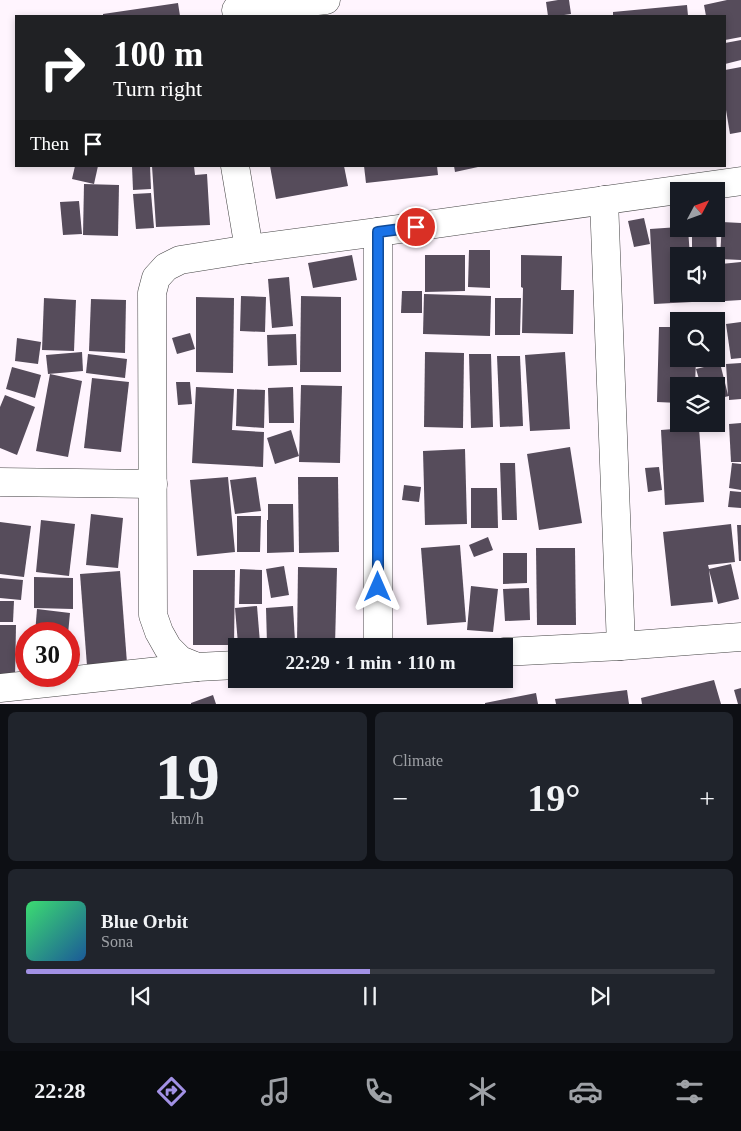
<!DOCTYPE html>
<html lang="en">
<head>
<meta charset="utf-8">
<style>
  body { margin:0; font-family:"Times New Roman",serif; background:#20242c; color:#f1f3f6; height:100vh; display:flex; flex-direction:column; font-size:19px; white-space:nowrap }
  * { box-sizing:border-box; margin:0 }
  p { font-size:16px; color:#9ea1a6 }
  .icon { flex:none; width:28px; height:28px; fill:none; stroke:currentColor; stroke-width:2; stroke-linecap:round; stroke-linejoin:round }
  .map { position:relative; height:704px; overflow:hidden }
  .side { display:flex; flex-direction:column; gap:8px; padding:8px; background:#0d0f14; flex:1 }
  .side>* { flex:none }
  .hud { position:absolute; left:15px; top:15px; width:711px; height:152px; border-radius:0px; box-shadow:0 2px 8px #0003; background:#202124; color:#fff; overflow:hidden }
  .needle { width:32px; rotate:49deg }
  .buttons { position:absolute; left:670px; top:182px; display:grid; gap:10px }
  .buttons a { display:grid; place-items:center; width:55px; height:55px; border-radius:0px; background:#171b24; box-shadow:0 2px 8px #0003; font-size:25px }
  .speed { position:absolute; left:15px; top:622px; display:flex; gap:10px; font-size:25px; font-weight:700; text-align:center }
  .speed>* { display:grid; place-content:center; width:65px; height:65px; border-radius:50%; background:#171b24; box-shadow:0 2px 8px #0003; line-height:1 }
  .speed .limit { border:8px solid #d22; background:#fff; color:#111 }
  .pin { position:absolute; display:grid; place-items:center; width:42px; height:42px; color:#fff; margin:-21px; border:2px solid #fff; border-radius:50%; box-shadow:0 1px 5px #0007 }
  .me { position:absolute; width:55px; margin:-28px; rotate:0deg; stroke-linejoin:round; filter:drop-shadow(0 0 4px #0008) }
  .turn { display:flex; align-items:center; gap:18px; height:105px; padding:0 15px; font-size:22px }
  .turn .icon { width:65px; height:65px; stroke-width:2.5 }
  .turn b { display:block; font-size:35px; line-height:42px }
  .then { display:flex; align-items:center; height:48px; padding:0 15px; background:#0003; gap:10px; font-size:19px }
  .big { font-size:38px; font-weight:700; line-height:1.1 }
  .side .tile { flex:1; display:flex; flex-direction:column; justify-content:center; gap:8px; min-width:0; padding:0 18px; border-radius:8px; background:#20242c }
  .side .dial { align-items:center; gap:0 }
  .dial b { font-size:65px; line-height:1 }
  .song { display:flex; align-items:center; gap:15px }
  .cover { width:60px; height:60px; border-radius:8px; background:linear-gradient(135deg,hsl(140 70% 55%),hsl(210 70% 35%)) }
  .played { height:5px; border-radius:2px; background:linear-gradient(90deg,#a291e5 50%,#363941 50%) }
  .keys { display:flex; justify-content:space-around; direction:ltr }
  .heat { display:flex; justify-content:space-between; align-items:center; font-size:28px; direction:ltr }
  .side .tiles { flex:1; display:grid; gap:8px; grid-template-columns:1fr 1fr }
  .tile:last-child { grid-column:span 2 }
  .trip { position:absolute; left:228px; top:638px; width:285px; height:50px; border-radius:0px; background:#171b24; box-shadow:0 2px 8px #0003; font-weight:700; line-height:50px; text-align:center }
  .menu { display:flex; height:80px; justify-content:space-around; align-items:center; background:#090b0e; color:#9ea1a6 }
  .menu .icon { width:35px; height:35px }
  .menu .active { color:#a291e5 }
  .menu b { font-size:22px; color:#f1f3f6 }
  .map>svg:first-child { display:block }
  .building { fill:#564c5b }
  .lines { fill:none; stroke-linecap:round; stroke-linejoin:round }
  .minor-casing { stroke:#444; stroke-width:29 }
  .minor { stroke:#fff; stroke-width:28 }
  .route-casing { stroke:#114b97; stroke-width:12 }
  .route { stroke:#1a73e8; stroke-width:9 }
</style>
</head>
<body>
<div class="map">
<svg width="741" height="704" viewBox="0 0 741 704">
  <rect width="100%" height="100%" fill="#fff5fe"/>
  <g class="building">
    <path d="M558,0H569L571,14L557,16H548L546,2Z"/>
    <path d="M727,0H741V37L725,40V16H706L704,5Z"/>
    <path d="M178,3L180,16H103V14Z"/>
    <path d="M687,5L688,16H613V12Z"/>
    <path d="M741,40V60L725,64V43Z"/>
    <path d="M741,67V132L730,134L725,104V70Z"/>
    <path d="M75,166H98L94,184L72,179Z"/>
    <path d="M132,166H150L151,189L133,190Z"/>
    <path d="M152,166H194L195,175L207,174L210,225L156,227Z"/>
    <path d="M270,166H344L348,186L276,199Z"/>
    <path d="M364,166H437L438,175L366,183Z"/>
    <path d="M454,166H478V167L455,172Z"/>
    <path d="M84,184L119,185L118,236L83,235Z"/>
    <path d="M151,193L154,228L136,229L133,194Z"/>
    <path d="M79,201L82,234L63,235L60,202Z"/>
    <path d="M644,218L650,244L634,247L628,221Z"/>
    <path d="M722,222L741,223V260L720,259Z"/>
    <path d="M679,227V229H688L690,256H679V294H692V302L654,304L650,229Z"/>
    <path d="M692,229H716L717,256H692Z"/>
    <path d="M469,250H490V288L468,287Z"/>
    <path d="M352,255L357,280L313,288L308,263Z"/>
    <path d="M425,255H465V291L425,292Z"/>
    <path d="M521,255L562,256L561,290H574L573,334L522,333L523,288L521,287Z"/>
    <path d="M741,262V300L725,301L721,264Z"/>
    <path d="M289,277L293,326L272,328L268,279Z"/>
    <path d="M716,283H718L719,300L694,301V294H716Z"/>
    <path d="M402,291H422V313H401Z"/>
    <path d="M424,294L491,296L490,336L423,334Z"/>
    <path d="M241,296L266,297L265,332L240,331Z"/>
    <path d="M301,296L341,297V372H300Z"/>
    <path d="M196,297L234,298L233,373L196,372Z"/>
    <path d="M44,298L76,300L74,351L42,350Z"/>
    <path d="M495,298H521L520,335H495Z"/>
    <path d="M91,299L126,300L125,353L89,351Z"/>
    <path d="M741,322V358L731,359L726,324Z"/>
    <path d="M716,323H722V362H697V359H716Z"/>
    <path d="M659,327H679V359H696L695,386H679V403L657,402Z"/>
    <path d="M190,333L195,349L177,354L172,338Z"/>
    <path d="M296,334L297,365L268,366L267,335Z"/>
    <path d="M17,338L41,342L38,364L15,361Z"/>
    <path d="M82,352L83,371L48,374L46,355Z"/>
    <path d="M425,352L464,353L463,428L424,427Z"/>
    <path d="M565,352L570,429L530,431L525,355Z"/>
    <path d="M88,354L127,359L125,378L86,373Z"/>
    <path d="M469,354H491L493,427L471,428Z"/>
    <path d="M497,356H520L523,426L500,427Z"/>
    <path d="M720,363L728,395L726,364L741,363V399L729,400V396L716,399V386H701L696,369Z"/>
    <path d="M12,367L41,375L35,398L6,389Z"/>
    <path d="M50,374L82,381L68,457L36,451Z"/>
    <path d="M92,378L129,382L121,452L84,448Z"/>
    <path d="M176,382H190L192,404L178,405Z"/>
    <path d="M301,385L342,386L340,463L299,462Z"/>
    <path d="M196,387L234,389L232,430L264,432L263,467L192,463Z"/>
    <path d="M293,387L294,423H269L268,388Z"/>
    <path d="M237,389L265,390L264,428L236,426Z"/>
    <path d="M5,395L35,407L17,455L0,448V407Z"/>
    <path d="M741,423V462H731L729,424Z"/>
    <path d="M699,427L704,502L665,505L661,430Z"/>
    <path d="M291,430L299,456L275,464L267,438Z"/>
    <path d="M570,447L582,523L539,530L527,454Z"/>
    <path d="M465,449L467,524L425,525L423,451Z"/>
    <path d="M500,463H515L517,520H502Z"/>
    <path d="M732,463L741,464V490L729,488Z"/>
    <path d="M659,467L662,490L648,492L645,468Z"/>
    <path d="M228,477L235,552L197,556L190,480Z"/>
    <path d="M256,477L261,511L235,514L230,480Z"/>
    <path d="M298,477H338L339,552L299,553Z"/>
    <path d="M404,485L421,487L419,502L402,500Z"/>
    <path d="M471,488H497L498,528H471Z"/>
    <path d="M730,491L741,492V508L728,507Z"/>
    <path d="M268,504H293L294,552L267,553V520H268Z"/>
    <path d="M91,514L123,518L118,568L86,565Z"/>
    <path d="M237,516H261L260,552H237Z"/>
    <path d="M41,520L75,524L69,576L36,572Z"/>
    <path d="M0,522L31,526L24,577L0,574Z"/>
    <path d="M731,524L735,562L708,565L709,569L731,564L739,599L718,604L709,570L713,602L671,606L663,532Z"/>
    <path d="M737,525H741V561H739Z"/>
    <path d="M488,537L493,550L474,557L469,545Z"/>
    <path d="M460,545L466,622L427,625L421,548Z"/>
    <path d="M536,548H575L576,625H537Z"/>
    <path d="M503,553H527V583L503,584Z"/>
    <path d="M284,566L289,595L271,598L266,569Z"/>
    <path d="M298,567L337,568L335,645L297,644Z"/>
    <path d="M240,569L262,570V604H239Z"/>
    <path d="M193,570H235L234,645H193Z"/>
    <path d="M120,571L127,663L87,666L80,574Z"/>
    <path d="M34,577L73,578V609L34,608Z"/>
    <path d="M0,578L23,580L21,600L0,598Z"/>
    <path d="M471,586L498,589L493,632L467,630Z"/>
    <path d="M529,588L530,620L505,621L503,589Z"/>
    <path d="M0,601H14L13,622H0Z"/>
    <path d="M257,606L260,643L238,644L235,608Z"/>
    <path d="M293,606L295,642L267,644L266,608Z"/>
    <path d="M37,609L70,613L68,634H35Z"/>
    <path d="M0,625H16L15,678H0Z"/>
    <path d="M714,680L721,704H642L641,698Z"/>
    <path d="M741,688V704H738L734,690Z"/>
    <path d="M627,690L629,704H556L555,699Z"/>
    <path d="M536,693L538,704H485V703Z"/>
    <path d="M213,695L216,704H191V703Z"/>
  </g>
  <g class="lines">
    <defs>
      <g id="minor">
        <path d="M236,10L326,0"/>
        <path d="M235,166L249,249"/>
        <path d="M604,200L621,646"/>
        <path d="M378,232V646"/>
        <path d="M0,482L153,484"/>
        <path d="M504,652L621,646L741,637"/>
        <path d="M236,665L197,667L180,660L168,648L159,632L153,615L152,293L156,278L166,267L180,260L249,249L378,232L741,181"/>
        <path d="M0,688L197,667"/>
      </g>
    </defs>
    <use href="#minor" class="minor-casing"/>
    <use href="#minor" class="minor"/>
  </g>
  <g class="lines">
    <defs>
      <path id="route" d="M378,587V232L416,227"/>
    </defs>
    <use href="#route" class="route-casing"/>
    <use href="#route" class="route"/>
  </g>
</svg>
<div class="buttons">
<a><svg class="needle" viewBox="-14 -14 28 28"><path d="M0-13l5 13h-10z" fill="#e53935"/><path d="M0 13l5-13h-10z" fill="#9ea1a6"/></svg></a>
<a><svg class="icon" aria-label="sound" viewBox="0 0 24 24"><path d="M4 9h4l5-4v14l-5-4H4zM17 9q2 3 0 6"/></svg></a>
<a><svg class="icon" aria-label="search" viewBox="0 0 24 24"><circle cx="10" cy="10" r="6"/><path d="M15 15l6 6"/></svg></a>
<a><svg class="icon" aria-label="layers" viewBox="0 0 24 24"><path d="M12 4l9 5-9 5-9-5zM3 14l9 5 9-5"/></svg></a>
</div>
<div class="speed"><div class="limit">30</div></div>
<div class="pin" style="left:416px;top:227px;background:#d93025"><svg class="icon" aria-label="arrive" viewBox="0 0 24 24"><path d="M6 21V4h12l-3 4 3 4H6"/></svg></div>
<svg class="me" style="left:378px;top:587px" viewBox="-20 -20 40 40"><path d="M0-17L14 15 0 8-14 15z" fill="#1a73e8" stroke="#fff" stroke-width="4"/></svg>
<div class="trip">22:29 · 1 min · 110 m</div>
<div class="hud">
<div class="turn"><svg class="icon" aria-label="right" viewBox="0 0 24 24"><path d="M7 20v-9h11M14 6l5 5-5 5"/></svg><div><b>100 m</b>Turn right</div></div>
<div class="then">Then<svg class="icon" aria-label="arrive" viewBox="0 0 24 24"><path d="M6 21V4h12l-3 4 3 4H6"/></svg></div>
</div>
</div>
<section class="side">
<div class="tiles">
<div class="tile dial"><b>19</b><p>km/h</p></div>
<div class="tile"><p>Climate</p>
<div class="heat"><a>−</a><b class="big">19°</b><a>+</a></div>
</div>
<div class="tile">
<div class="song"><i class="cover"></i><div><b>Blue Orbit</b><p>Sona</p></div></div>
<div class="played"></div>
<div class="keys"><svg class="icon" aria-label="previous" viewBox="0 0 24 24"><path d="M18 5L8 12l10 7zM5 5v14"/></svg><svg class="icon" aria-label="pause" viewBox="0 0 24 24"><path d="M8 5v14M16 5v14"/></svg><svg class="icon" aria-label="next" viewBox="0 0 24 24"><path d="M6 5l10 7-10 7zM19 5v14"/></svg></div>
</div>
</div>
</section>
<nav class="menu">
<b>22:28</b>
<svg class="icon active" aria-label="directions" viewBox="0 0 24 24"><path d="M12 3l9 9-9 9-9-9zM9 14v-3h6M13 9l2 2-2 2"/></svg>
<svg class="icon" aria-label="music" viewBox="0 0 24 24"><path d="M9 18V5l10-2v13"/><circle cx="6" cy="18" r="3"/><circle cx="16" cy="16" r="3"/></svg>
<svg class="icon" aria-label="phone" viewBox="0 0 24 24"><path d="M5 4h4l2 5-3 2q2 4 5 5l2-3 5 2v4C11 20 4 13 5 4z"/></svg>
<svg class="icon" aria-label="climate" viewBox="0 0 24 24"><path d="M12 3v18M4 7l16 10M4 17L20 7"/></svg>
<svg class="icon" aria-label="car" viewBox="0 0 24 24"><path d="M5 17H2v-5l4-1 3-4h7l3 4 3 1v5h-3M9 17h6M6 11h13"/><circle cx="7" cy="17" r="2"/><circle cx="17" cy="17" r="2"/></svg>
<svg class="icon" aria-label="filters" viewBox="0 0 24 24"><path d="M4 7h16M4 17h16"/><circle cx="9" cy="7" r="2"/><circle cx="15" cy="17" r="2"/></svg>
</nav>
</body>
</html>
